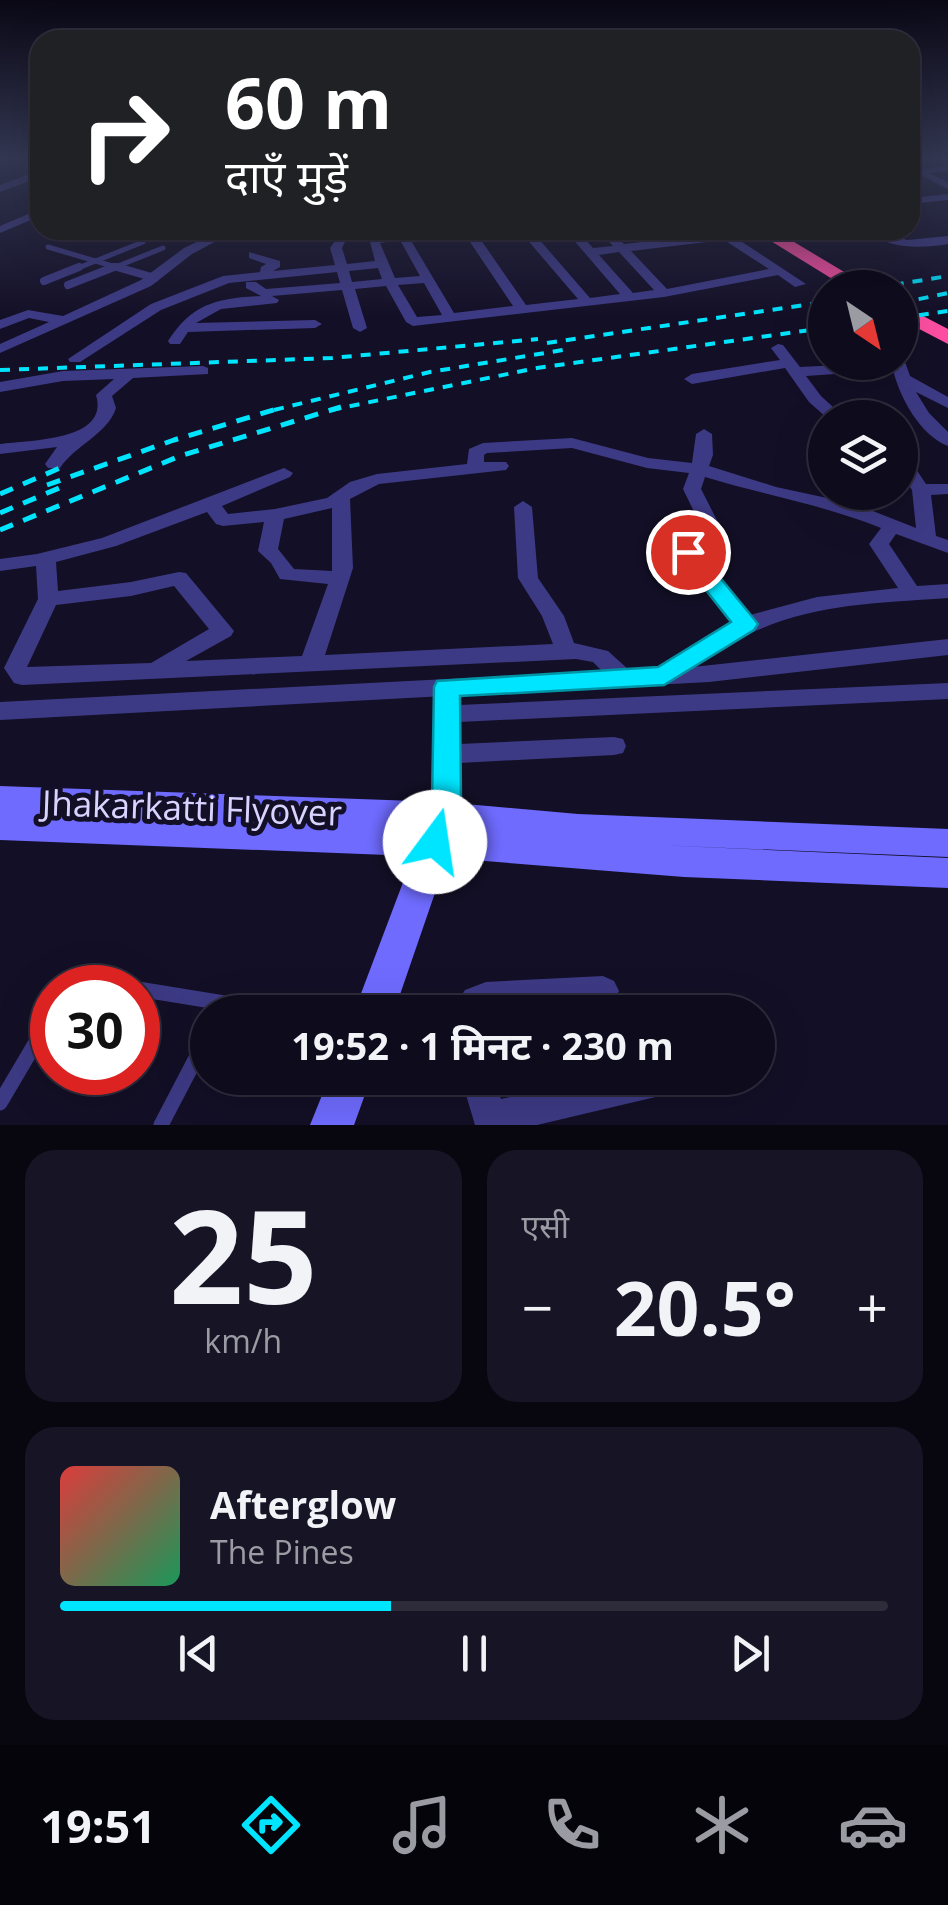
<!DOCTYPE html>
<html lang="hi">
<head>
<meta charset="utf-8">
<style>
  body { margin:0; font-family:"Open Sans","Noto Sans Devanagari",sans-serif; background:#171425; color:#f1f3f6; height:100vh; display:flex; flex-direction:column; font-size:38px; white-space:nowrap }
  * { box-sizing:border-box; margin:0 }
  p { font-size:32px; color:#9b9ba3 }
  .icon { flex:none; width:55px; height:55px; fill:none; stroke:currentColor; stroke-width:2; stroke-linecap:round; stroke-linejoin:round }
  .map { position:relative; height:1125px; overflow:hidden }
  .side { display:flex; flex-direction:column; gap:25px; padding:25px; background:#08060f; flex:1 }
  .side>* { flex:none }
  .top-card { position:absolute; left:30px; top:30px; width:890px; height:210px; border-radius:30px; box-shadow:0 10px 40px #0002,0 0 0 2px #2e2b3b; background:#202124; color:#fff; overflow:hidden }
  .needle { width:65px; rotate:145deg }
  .controls { position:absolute; left:808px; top:270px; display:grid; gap:20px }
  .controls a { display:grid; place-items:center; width:110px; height:110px; border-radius:50%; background:#0e0b1c; box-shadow:0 10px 40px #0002,0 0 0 2px #2e2b3b; font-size:50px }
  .speed { position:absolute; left:30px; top:965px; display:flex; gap:20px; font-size:50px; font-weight:700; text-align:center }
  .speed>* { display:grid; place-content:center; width:130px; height:130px; border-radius:50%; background:#0e0b1c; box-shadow:0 10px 40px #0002,0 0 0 2px #2e2b3b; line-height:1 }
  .speed .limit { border:15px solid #d22; background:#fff; color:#111 }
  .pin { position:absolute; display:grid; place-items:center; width:85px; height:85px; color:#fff; margin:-42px; border:5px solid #fff; border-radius:50%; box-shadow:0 2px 10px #0007 }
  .me { position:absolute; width:110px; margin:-55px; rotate:14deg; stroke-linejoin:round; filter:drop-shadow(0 0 8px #0008) }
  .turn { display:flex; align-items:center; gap:35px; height:210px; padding:0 30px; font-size:45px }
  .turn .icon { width:130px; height:130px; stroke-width:2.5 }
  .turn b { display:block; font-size:70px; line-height:85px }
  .big { font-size:75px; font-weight:700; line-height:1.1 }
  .side .tile { flex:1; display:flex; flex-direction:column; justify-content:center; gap:15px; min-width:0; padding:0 35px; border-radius:30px; background:#171425 }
  .side .dial { align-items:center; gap:0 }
  .dial b { font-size:130px; line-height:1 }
  .song { display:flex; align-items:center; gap:30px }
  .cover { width:120px; height:120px; border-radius:15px; background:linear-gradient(135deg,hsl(0 70% 55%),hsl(150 70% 35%)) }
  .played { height:10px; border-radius:5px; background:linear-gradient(90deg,#00e5ff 40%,#2e2b3b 40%) }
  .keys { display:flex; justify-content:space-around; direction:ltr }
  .heat { display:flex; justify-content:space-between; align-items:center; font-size:55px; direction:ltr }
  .side .tiles { flex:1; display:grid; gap:25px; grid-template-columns:1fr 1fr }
  .tile:last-child { grid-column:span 2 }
  .trip { position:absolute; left:190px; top:995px; width:585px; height:100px; border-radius:50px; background:#0e0b1c; box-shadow:0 10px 40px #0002,0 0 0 2px #2e2b3b; font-weight:700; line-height:100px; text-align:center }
  .tabs { display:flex; height:160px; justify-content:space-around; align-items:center; background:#06040b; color:#9b9ba3 }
  .tabs .icon { width:70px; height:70px }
  .tabs .selected { color:#00e5ff }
  .tabs b { font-size:45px; color:#f1f3f6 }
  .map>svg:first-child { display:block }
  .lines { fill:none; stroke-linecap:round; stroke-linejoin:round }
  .lane-far2 { stroke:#3d3a85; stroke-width:5 }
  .lane-far1 { stroke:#3d3a85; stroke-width:8 }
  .lane { stroke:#3d3a85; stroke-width:15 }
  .street { fill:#3d3a85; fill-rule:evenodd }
  .secondary { fill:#6f6bff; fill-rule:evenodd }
  .highway { fill:#ff4fa3; fill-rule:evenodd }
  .rail-far1 { stroke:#00e5ff; stroke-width:4; stroke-dasharray:10 9; stroke-linecap:butt }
  .rail { stroke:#00e5ff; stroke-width:5; stroke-dasharray:14 11; stroke-linecap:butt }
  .route { fill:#00e5ff; stroke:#0095a6; stroke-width:2.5 }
  .labels { text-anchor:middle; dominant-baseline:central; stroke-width:10; stroke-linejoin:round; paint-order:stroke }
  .near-street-label { font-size:35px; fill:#d9d4ff; stroke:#130f26 }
</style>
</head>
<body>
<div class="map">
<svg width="948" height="1125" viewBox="0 0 948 1125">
  <rect width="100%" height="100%" fill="#130f26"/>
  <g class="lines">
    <g class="lane-far2">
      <path d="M48,247L126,270"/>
      <path d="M73,270L143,242"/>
      <path d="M108,270L163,248"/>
    </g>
    <g class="lane-far1">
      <path d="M117,267L155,278"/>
      <path d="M44,281L79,267"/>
      <path d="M68,285L114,267"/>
    </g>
    <g class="lane">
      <path d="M76,988L87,982L131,988"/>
      <path d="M138,989L224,1003"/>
      <path d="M219,1012L224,1003L272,1012"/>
      <path d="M0,1103L52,1015"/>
      <path d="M161,1125L208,1035"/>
    </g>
    <g class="street">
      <path d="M948,165V171L929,173L948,182V189L913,171Z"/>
      <path d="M40,170V177L0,192V185Z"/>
      <path d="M948,194V200L910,204V198Z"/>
      <path d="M40,209V216L0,233V226Z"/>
      <path d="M222,230H237L192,254L151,286L0,353V344L49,322L29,318L0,329V320L28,310L63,316L141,280L184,248Z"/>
      <path d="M352,230H367L345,242L342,248L347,264L375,261L369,238L402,231L456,230L410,239L454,313L513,306L462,230H474L526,305L578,299L519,230H531L590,298L620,294L565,230H577L593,248L613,246L598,230H610L624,244L715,234L713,230H724L806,284L795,287L778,275L664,297L413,326L406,322L386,286L355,289L367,328L360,332L353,328L342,290L272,296L279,300L277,303L221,309L196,323L315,320L322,324L315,328L188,332L180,344H170L168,341C192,304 216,298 261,296L246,288V282H256L266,289L340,283L337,272L229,283L161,310L80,362H70L68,359L151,304L223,276L260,272L261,267L266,264L249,258V252L280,261V267L273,271L335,265L330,248L337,238ZM400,240L420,276L395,278L380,243ZM724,240L769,269L667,289L631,251ZM619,252L654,290L633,293L599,255ZM378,268L382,279L352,282L349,271ZM424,283L442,315L417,317L398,285Z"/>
      <path d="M863,230H878L907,240L948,236V244C918,249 889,249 863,230Z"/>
      <path d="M778,344L783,345L800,367L900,362V358L904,359L910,376L948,397V408L916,392L929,413L948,432V446C920,435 900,398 893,370L806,376L821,396L845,418H827L809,402L785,368L692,384L684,379L692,374L780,360L771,348Z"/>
      <path d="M203,366L208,368V374L133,378L112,396L116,408C108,434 75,445 60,468H48L45,464L57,447L0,454V444C30,440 110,441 96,395L114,379L63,381L0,392V382L63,371Z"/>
      <path d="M871,410L877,412L880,418H864L865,412Z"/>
      <path d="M704,429L712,434L713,455L709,466L776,487L855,504L916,528L912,490L900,471V453L906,454L926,484H948V494L931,495L936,536L948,540V553L896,534L889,544L917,586L948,584V598C845,605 781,605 693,667L948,639V655L709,682L449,696L455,698L459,705L948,683V699L459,722V744L614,737L623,739L626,746L623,753L614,755L459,763C459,788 460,814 449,837L439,840L429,837L426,829L433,801L435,704L445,696L0,720V702L602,671L593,662L576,659L22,685L14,683L4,668L38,599L36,566L0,571V559L37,554L102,538L284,468L293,473L290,477L222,506L228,514L275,509L327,498L350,482L377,474L467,464L469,449L483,443L572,438L648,458L692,463L696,434ZM572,448L647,468L689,473L683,489L702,528L676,547L732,622L658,669L629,670L608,651L574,643L564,616L538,578L532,507L523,501L514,507L518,578L542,616L553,644L325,655L353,568L350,499L379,484L506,470L509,466L506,462H484V455L487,453ZM705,477C764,495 824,505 881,528L869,544L898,588L817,597L750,615L697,548L722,530L701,489ZM332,508V571L294,569L278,549L284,519ZM207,512L216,524L223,526L264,522L258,551L271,563L280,579L328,584L302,656L186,661L231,636L234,631L186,573L179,572L131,582L58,591L56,562L116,546ZM174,586L209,629L151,663L27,667L56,605L131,596Z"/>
      <path d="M603,976L614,981L619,991L614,1001L603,1006L451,1012L465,990L486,982Z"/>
      <path d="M758,1039L771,1043L775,1055L771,1067L759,1071Z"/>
      <path d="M461,1078H494L501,1099L595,1078H681L676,1090L664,1095L537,1125H475Z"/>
    </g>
    <g class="secondary">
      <path d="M0,786L443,802L578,814L948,829V857L656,845L948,858V888L684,877L447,858L394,1012H354L413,856L0,840V812L28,813L0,812Z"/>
      <path d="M329,1078H371L354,1125H310Z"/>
    </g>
    <g class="highway">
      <path d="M753,230H774L871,288H847Z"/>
      <path d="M900,304L948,329V344L900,319Z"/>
    </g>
    <g class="rail-far1">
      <path d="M850,287L875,283"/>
      <path d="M875,288L948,276"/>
      <path d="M900,303L948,293"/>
      <path d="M900,318L948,311"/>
      <path d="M547,343L825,302"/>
      <path d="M0,370L332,358L538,339"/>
      <path d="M274,410L430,372L563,350"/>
      <path d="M331,410L537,368L825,328"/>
    </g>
    <g class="rail">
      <path d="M47,485L174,440L283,407"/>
      <path d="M0,494L60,468"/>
      <path d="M0,513L64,486"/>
      <path d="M0,530L180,456L341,407"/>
    </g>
  </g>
  <linearGradient id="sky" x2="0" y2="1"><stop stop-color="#0a0815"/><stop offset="0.5" stop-color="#333752"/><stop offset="1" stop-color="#333752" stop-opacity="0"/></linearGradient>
  <rect width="948" height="317" fill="url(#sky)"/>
  <path class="route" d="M688,545L695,547L754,619L758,624L754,630L664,685L460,696L461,801L446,851L435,855L424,851L419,842L432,801L434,687L437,681L658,667L731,622L676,552Z"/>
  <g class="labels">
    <g class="near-street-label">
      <text transform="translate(192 807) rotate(2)">Jhakarkatti Flyover</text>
    </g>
  </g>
</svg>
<div class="controls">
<a><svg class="needle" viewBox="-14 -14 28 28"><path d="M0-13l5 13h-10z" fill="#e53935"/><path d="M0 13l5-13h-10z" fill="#9b9ba3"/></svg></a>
<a><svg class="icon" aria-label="layers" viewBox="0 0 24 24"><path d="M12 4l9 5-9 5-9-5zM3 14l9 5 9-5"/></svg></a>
</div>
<div class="speed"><div class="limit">30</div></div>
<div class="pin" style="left:688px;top:552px;background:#d93025"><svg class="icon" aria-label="arrive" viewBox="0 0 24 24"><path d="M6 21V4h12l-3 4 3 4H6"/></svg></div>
<svg class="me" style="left:435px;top:842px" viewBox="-20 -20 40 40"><circle r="19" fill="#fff"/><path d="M0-13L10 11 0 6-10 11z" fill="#00e5ff"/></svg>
<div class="trip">19:52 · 1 मिनट · 230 m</div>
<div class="top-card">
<div class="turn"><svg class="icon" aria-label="right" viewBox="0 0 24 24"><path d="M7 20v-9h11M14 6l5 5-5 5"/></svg><div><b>60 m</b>दाएँ मुड़ें</div></div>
</div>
</div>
<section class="side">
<div class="tiles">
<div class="tile dial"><b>25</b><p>km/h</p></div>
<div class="tile"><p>एसी</p>
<div class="heat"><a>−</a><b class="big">20.5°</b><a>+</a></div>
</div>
<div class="tile">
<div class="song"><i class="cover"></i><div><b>Afterglow</b><p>The Pines</p></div></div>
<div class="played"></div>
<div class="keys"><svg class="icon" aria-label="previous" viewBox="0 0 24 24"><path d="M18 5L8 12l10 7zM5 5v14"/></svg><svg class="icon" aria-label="pause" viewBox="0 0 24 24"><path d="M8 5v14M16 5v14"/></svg><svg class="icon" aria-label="next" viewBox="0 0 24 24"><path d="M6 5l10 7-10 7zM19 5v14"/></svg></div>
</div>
</div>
</section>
<nav class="tabs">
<b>19:51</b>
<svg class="icon selected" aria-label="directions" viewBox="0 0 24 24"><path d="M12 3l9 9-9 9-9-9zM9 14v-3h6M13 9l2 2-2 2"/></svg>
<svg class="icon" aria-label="music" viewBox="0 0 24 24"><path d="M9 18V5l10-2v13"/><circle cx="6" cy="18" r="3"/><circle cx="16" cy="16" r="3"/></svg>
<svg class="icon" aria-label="phone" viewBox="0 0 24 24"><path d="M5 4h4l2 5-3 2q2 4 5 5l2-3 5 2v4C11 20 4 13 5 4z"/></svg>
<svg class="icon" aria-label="climate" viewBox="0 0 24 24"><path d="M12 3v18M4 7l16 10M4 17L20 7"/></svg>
<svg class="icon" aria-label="car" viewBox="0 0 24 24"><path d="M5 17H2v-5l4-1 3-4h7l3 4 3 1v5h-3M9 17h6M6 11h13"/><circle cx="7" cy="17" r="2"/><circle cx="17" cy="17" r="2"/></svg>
</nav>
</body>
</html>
